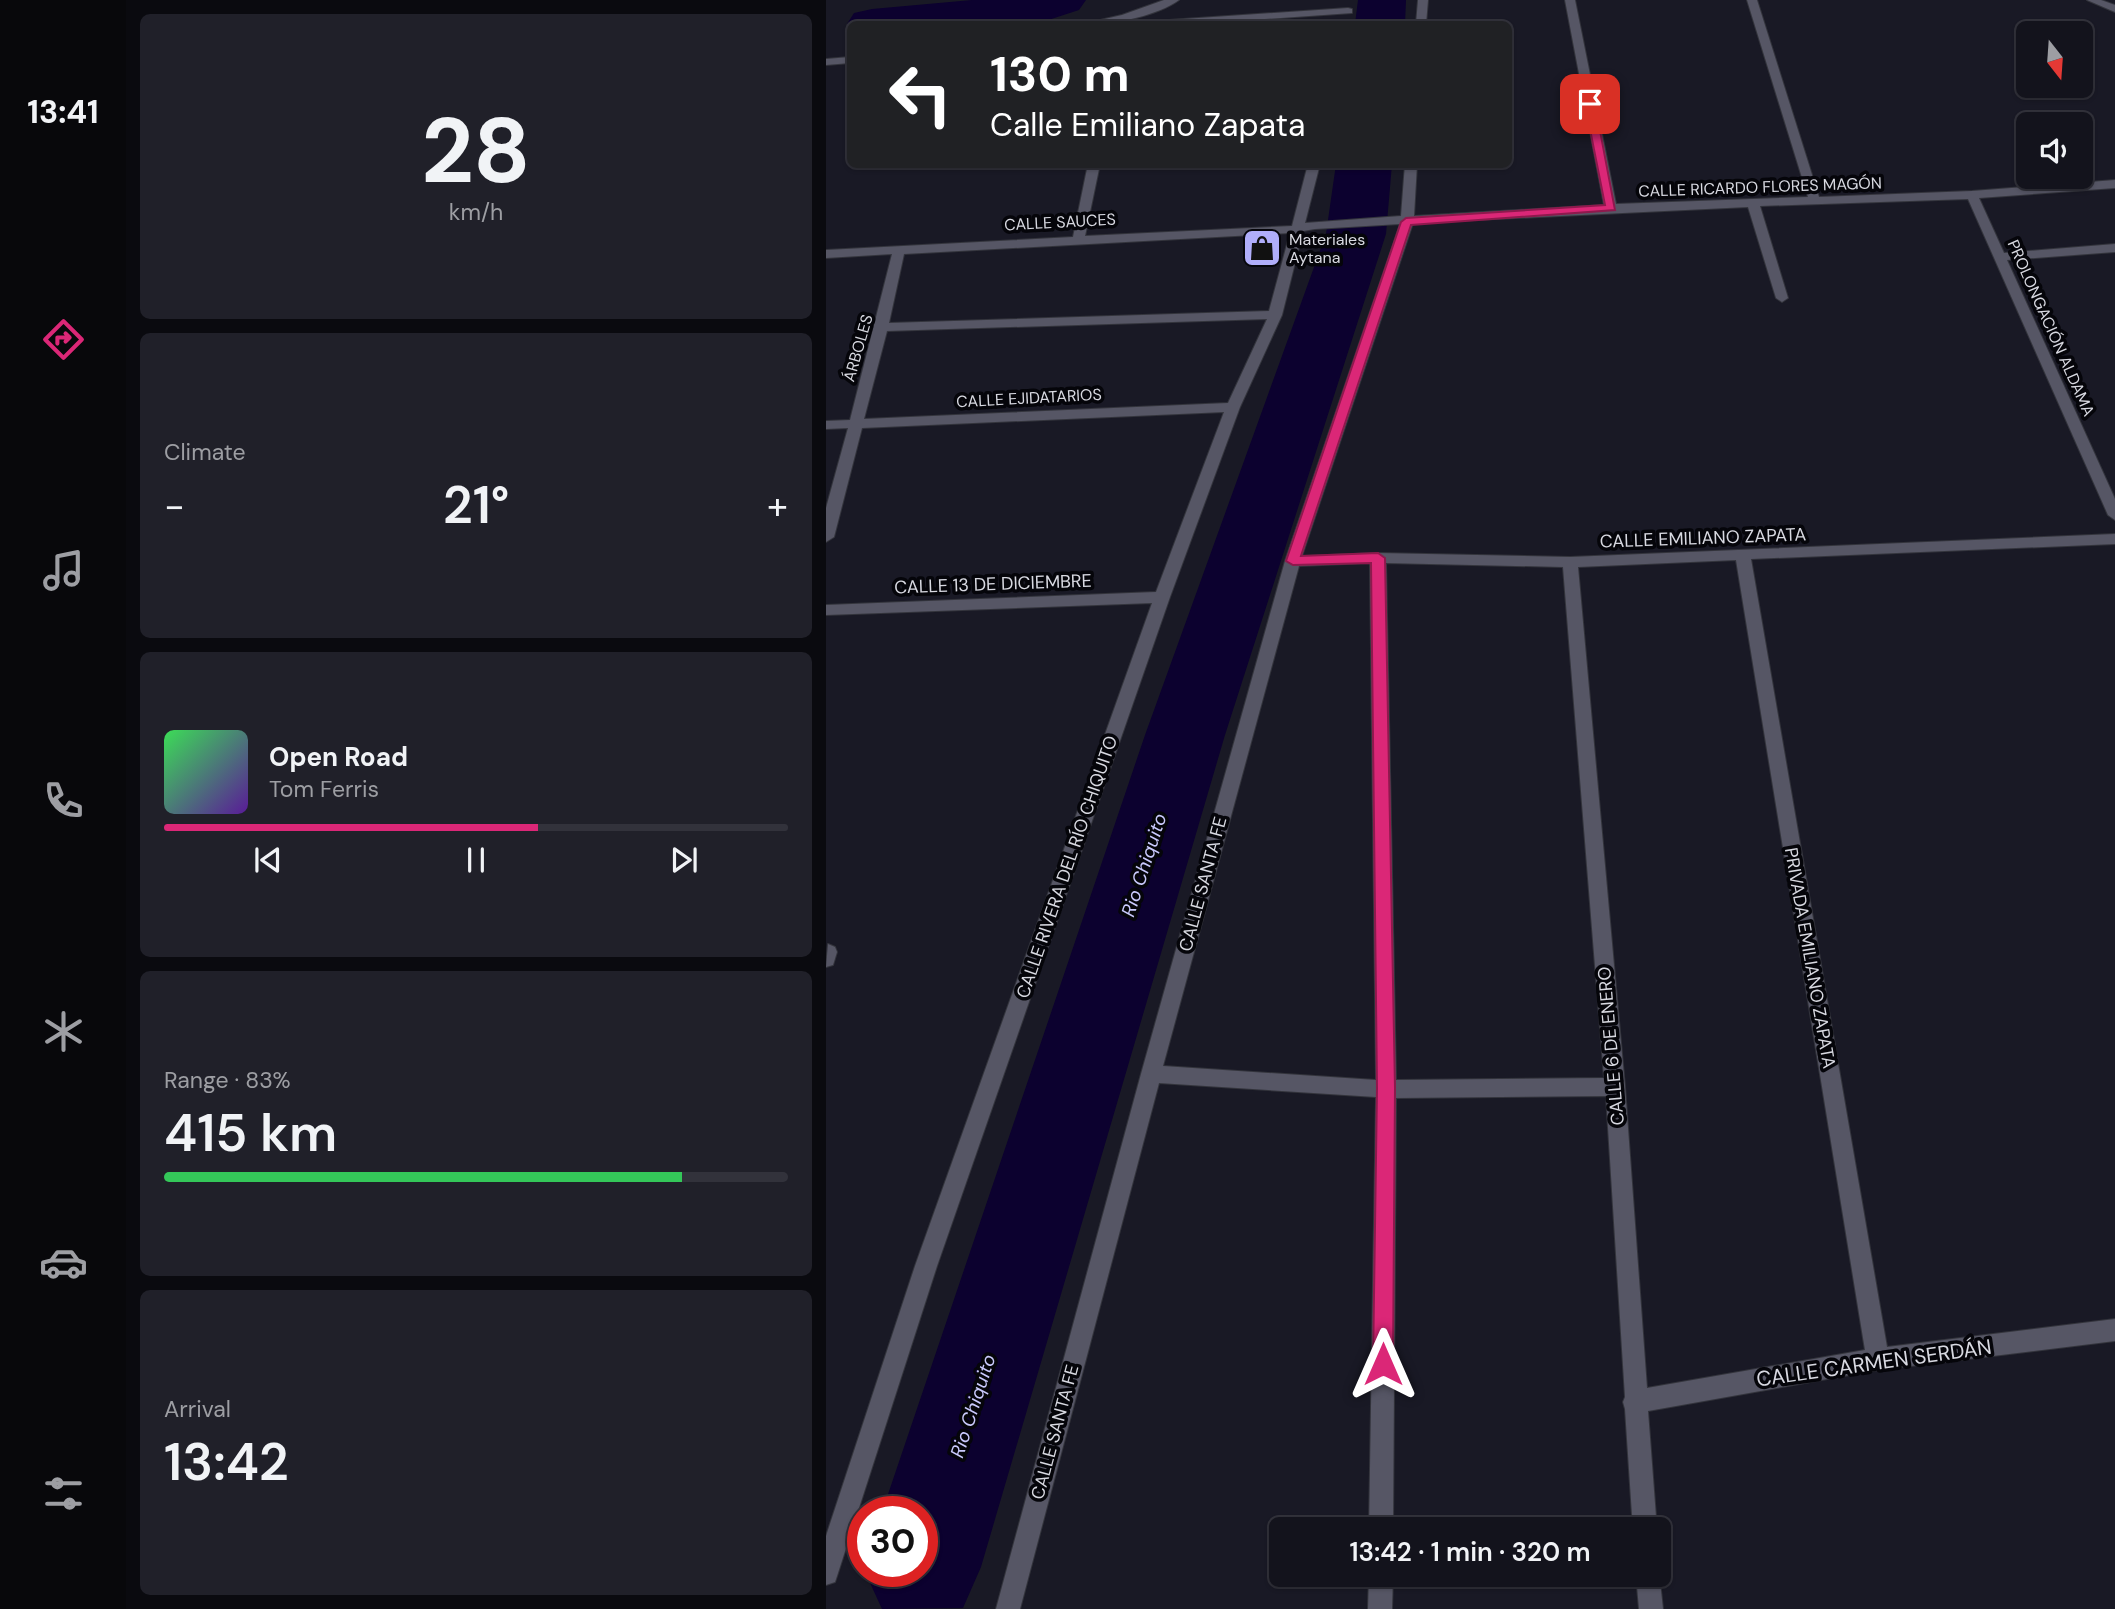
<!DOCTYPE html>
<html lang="en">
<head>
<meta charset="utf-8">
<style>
  body { margin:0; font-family:"DM Sans",sans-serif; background:#202029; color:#f1f3f6; height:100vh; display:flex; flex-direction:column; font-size:26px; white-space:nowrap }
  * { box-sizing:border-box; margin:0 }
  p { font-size:23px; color:#9d9ea3 }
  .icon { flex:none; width:38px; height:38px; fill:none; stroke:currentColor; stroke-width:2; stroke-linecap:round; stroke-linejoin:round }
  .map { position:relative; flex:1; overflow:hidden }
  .details { display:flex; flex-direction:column; gap:14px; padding:14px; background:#0a0a0f; width:700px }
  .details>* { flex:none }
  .top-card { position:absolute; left:21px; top:21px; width:665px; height:147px; border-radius:10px; box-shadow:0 2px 5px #0004,0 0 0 2px #32323b; background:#202124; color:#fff; overflow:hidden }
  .needle { width:46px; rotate:163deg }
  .controls { position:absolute; left:1190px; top:21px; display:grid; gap:14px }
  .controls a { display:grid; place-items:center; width:77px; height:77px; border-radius:10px; background:#13131c; box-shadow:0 2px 5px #0004,0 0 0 2px #32323b; font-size:35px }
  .speed { position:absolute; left:21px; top:1496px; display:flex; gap:14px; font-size:35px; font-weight:700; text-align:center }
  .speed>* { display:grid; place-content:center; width:91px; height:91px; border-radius:50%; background:#13131c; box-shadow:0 2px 5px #0004,0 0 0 2px #32323b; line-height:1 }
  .speed .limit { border:10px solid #d22; background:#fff; color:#111 }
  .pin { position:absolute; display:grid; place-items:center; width:60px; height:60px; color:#fff; margin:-30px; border-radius:14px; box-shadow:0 4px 10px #0006 }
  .me { position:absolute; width:77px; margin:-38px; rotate:0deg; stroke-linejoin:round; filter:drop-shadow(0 0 5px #0008) }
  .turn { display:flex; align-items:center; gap:24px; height:147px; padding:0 28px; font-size:32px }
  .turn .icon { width:91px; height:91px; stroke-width:2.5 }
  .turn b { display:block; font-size:49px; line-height:60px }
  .big { font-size:52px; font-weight:600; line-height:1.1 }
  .details .card { flex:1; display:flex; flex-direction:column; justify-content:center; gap:10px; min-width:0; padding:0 24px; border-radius:10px; background:#202029 }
  .details .dial { align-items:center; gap:0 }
  .dial b { font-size:91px; line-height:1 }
  .song { display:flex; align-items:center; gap:21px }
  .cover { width:84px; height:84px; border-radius:10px; background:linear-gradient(135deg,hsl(130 70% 55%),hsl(270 70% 35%)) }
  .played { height:7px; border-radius:4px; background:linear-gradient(90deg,#db2777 60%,#32323b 60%) }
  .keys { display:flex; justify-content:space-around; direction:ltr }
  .heat { display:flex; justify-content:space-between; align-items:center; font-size:38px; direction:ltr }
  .charge { height:10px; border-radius:5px; background:linear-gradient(90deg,#34c759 83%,#32323b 0) }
  .trip { position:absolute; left:443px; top:1517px; width:402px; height:70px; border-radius:10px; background:#13131c; box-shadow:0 2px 5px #0004,0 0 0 2px #32323b; font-weight:600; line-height:70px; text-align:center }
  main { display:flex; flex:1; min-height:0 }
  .dock { display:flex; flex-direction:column; width:126px; justify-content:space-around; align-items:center; background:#08080b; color:#9d9ea3 }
  .dock .icon { width:49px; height:49px }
  .dock .current { color:#db2777 }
  .dock b { font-size:32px; color:#f1f3f6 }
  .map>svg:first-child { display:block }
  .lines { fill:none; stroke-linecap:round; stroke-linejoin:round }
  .river { fill:#0c012f; fill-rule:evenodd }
  .minor-casing { stroke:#33343c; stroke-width:2 }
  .minor { fill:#565665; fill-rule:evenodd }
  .route { fill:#db2777; stroke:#8e194d; stroke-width:2 }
  .labels { text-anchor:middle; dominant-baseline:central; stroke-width:7; stroke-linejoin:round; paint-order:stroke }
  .far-street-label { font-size:16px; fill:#d8d9e1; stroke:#05050a }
  .far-poi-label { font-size:16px; fill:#d8d9e1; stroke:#05050a; text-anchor:start }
  .street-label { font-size:18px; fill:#d8d9e1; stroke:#05050a }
  .water-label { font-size:19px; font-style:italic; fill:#c9c9fc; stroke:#05050a }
  .near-street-label { font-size:21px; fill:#d8d9e1; stroke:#05050a }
</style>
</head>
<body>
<main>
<nav class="dock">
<b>13:41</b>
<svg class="icon current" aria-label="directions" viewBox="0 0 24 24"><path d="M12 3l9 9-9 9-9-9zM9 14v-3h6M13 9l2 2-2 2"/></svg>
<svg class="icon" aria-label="music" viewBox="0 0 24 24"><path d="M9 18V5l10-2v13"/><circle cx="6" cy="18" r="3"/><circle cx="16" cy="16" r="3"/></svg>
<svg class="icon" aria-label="phone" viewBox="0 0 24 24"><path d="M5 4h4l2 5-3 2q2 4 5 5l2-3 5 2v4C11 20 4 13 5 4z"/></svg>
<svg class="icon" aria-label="climate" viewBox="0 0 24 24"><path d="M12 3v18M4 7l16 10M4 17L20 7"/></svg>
<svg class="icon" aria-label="car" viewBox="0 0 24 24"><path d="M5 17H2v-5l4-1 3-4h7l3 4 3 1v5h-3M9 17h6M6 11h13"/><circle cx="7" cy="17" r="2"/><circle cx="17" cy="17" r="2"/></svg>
<svg class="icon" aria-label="filters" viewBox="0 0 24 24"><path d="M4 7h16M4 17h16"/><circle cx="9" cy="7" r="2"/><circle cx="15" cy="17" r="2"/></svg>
</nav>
<section class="details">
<div class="card dial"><b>28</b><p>km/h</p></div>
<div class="card"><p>Climate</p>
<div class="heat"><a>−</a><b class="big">21°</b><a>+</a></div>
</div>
<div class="card">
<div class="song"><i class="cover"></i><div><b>Open Road</b><p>Tom Ferris</p></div></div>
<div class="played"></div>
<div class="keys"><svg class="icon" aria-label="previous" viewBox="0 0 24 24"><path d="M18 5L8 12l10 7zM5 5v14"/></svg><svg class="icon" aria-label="pause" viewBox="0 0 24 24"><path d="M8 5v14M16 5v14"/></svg><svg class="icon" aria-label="next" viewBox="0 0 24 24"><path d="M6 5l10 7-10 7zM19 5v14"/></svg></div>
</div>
<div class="card"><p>Range · 83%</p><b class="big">415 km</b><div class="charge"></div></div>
<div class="card"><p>Arrival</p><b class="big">13:42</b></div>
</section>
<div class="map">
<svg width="1289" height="1609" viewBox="0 0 1289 1609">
  <rect width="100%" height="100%" fill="#191925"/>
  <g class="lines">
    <g class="river">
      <path d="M146,0H260L253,10L210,24H24V29L21,24L28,13L46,9Z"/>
      <path d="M532,0H580L579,24H529Z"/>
      <path d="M510,164H566L560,234L399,735L155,1567L137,1608L56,1609L39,1572H96V1512H56L319,735L500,234Z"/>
    </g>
    <defs>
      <g id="minor">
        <path d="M338,0H353C331,16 284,26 257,24L296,15Z"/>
        <path d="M592,0H602L600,24H590Z"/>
        <path d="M739,0H749L790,204L982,197L921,0H931L993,197L1146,191L1289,180V188L1153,198L1178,253L1289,244V252L1181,260L1289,499V520L1282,515L1142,199L934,206L962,298L956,302L950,298L922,207L587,223L476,556L552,553L744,557L1289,534V544L925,559L1061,1347L1289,1319V1341L1052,1370L822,1411L831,1530H807L799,1409L797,1402L799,1397L780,1096L570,1098L567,1530H543L550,1097L333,1083L194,1609H170L315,1074L459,561L574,224L489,229L477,231L456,315L414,407L344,597L111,1266L12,1573L9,1582L0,1585V1536L89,1266L326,603L0,615V605L330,592L398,412L36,428L8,537L0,542V508L22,428L0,429V421L24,420L66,254L0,258V250L247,237L262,164H274L259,236L466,226L482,164H494L479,223L575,216L579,164H591L588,216L778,205ZM464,233L443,311L63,323L78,254ZM441,319L402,403L38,419L61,331ZM910,560L1039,1350L821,1388L799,1087L752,567ZM544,563L550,1080L337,1066L473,566ZM560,563L737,567L778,1078L570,1080Z"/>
        <path d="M1261,0H1275L1289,5V12Z"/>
        <path d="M522,8L526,9V13L367,24H323L328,21Z"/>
        <path d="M24,57V63L0,65V59Z"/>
        <path d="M2,944L9,947L11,952L7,965L0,967Z"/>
        <path d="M833,1572L837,1609H813L810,1575H833Z"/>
        <path d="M543,1575H567L566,1609H542Z"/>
      </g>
    </defs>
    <use href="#minor" class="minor-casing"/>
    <use href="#minor" class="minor"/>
  </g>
  <path class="route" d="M764,101L769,104L789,210L585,225L475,556L552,553L559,558L569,1088L567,1364L564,1371L557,1374L550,1371L547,1364L551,1088L545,563L467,565L460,561L575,222L580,218L779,205L759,104Z"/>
  <defs>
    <symbol id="shop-square" viewBox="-11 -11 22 22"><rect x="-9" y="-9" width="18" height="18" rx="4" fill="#b0aefa" stroke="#05050a"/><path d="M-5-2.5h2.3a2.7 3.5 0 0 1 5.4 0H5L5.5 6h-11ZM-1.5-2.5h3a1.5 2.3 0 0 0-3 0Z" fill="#111"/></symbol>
  </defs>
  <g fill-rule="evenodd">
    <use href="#shop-square" x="414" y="226" width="44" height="44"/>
  </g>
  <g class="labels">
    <g class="far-street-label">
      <text transform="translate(934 187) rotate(-2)">CALLE RICARDO FLORES MAGÓN</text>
      <text transform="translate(234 222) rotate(-3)">CALLE SAUCES</text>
      <text transform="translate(1225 328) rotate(66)">PROLONGACIÓN ALDAMA</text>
      <text transform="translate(32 348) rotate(-74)">ÁRBOLES</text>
      <text transform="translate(203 398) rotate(-3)">CALLE EJIDATARIOS</text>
    </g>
    <g class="far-poi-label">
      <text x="463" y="239">Materiales<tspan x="463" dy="18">Aytana</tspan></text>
    </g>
    <g class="street-label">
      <text transform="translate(877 538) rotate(-2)">CALLE EMILIANO ZAPATA</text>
      <text transform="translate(167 584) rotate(-2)">CALLE 13 DE DICIEMBRE</text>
      <text transform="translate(241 867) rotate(-71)">CALLE RIVERA DEL RÍO CHIQUITO</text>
      <text transform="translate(377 884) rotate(-75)">CALLE SANTA FE</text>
      <text transform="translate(984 958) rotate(80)">PRIVADA EMILIANO ZAPATA</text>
      <text transform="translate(785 1046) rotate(-95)">CALLE 6 DE ENERO</text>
      <text transform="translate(229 1432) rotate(-75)">CALLE SANTA FE</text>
    </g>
    <g class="water-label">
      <text transform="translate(318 865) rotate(-72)">Rio Chiquito</text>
      <text transform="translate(147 1406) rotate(-72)">Rio Chiquito</text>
    </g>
    <g class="near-street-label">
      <text transform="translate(1048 1363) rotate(-8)">CALLE CARMEN SERDÁN</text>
    </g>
  </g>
</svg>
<div class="controls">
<a><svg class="needle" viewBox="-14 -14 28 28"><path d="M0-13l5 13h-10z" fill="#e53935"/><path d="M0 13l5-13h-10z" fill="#9d9ea3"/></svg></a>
<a><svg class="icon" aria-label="sound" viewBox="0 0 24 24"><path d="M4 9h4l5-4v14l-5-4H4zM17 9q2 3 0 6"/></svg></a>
</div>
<div class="speed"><div class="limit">30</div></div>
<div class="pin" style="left:764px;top:104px;background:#d93025"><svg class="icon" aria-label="arrive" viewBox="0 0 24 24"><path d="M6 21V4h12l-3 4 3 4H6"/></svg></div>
<svg class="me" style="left:557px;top:1364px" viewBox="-20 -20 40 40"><path d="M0-17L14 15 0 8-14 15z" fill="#db2777" stroke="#fff" stroke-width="4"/></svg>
<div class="trip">13:42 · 1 min · 320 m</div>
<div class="top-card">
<div class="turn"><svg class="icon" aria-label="left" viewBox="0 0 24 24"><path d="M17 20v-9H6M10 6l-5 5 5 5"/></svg><div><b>130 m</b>Calle Emiliano Zapata</div></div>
</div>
</div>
</main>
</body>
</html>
